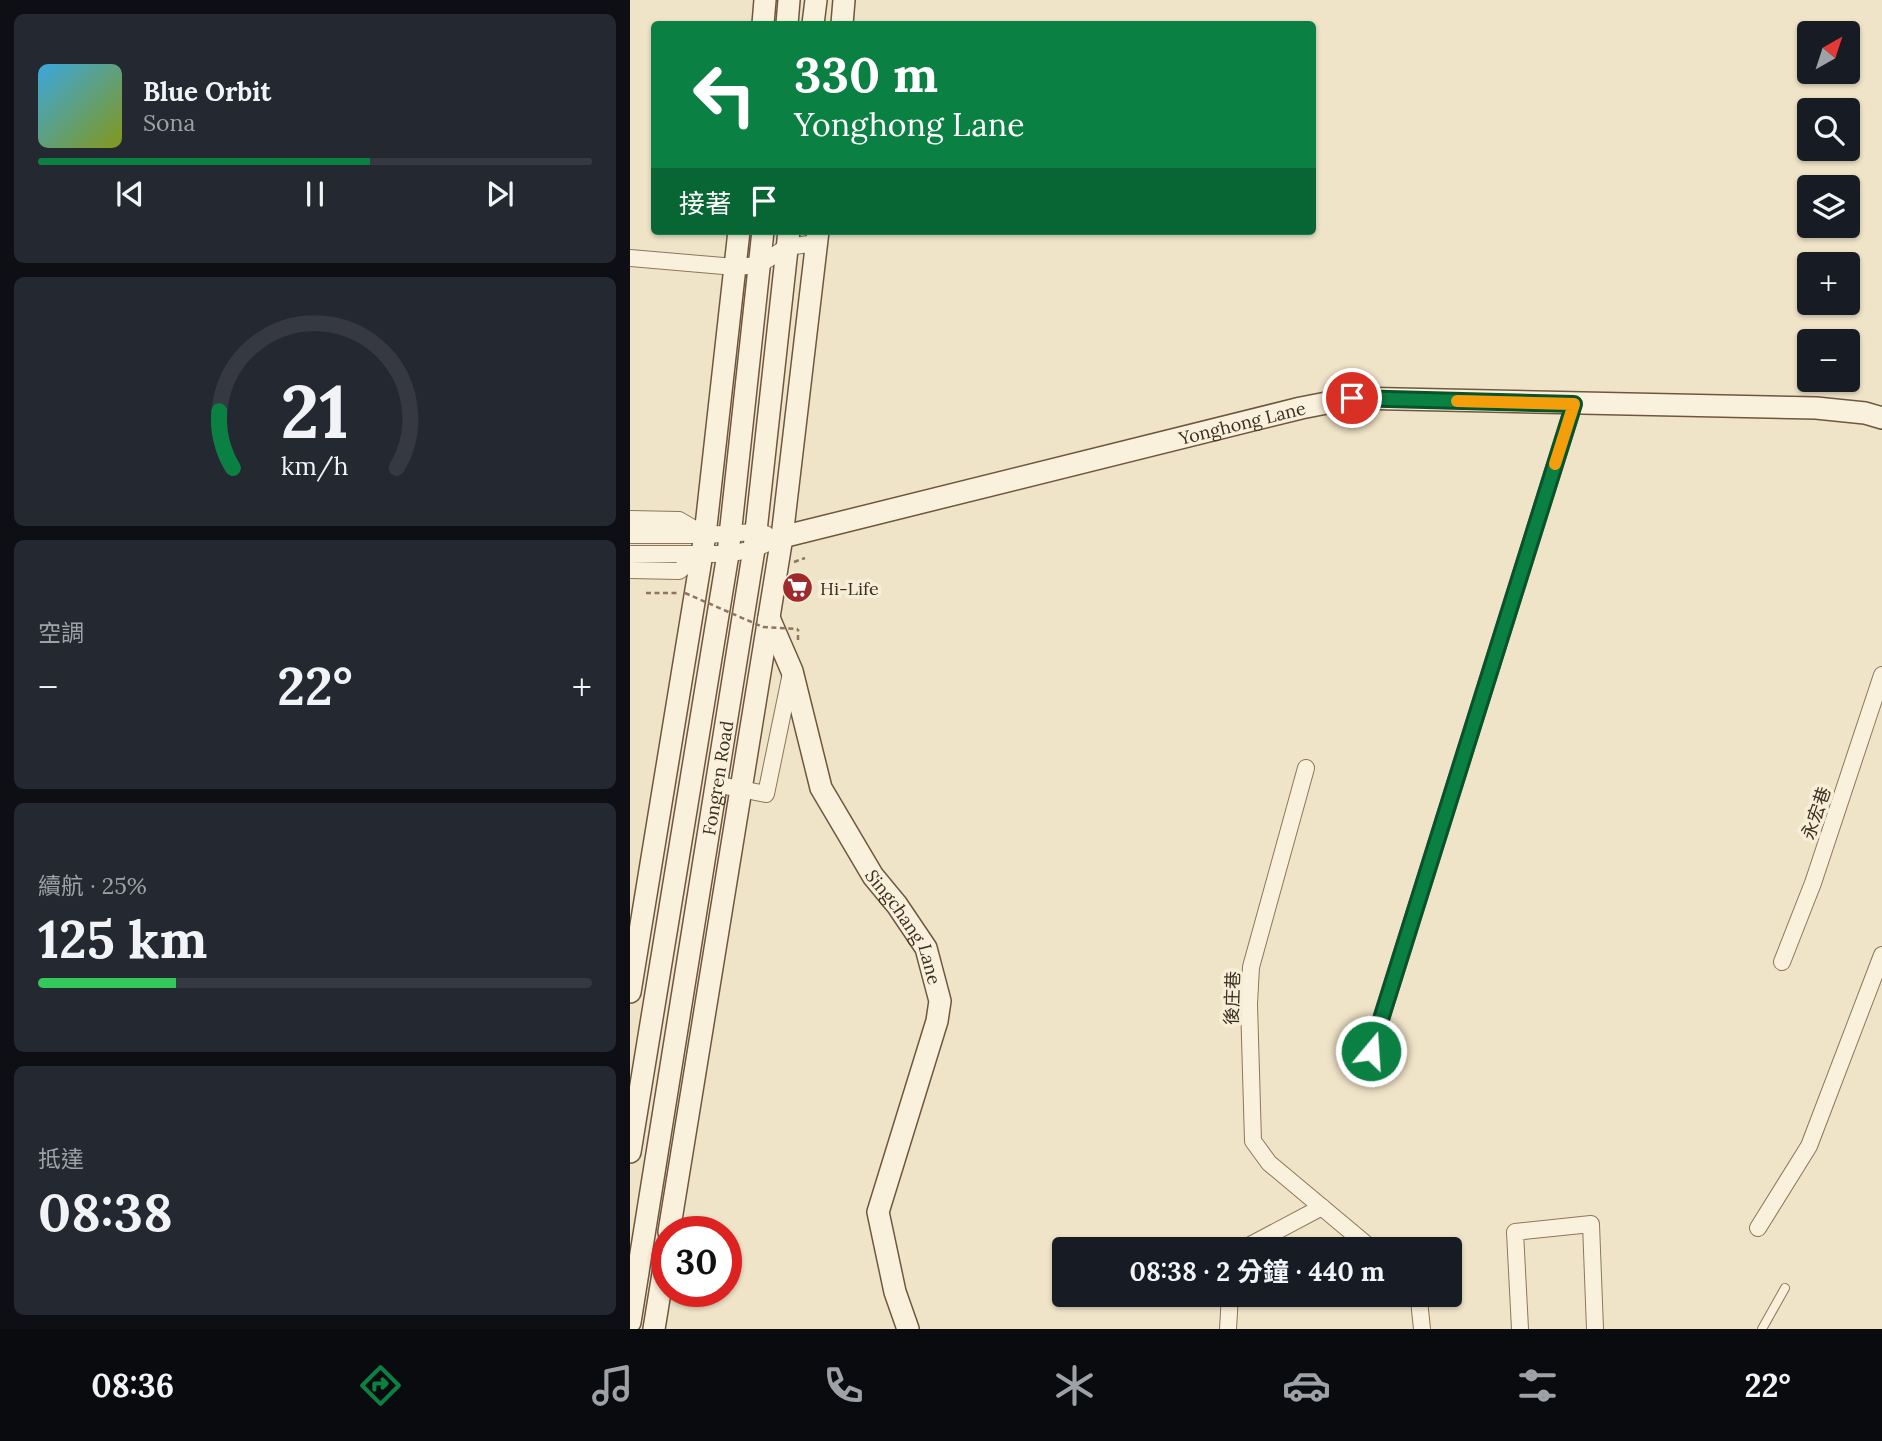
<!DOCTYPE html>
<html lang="zh-TW">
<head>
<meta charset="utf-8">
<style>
  body { margin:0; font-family:Lora,"Noto Sans TC",serif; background:#242831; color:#f1f3f6; height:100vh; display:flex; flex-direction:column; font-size:26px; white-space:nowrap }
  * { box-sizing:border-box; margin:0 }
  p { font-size:23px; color:#9ea1a6 }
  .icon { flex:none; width:38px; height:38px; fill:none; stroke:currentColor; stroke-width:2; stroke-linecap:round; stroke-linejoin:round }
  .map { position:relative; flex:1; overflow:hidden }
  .drawer { display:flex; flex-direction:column; gap:14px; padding:14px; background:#0d0f14; width:630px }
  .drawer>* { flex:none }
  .hud { position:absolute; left:21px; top:21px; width:665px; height:214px; border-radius:7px; box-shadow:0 2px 5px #0004; background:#0b8043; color:#fff; overflow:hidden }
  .needle { width:46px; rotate:39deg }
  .buttons { position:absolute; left:1167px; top:21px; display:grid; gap:14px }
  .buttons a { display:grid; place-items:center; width:63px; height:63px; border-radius:7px; background:#171b24; box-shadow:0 2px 5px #0004; font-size:35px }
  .speed { position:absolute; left:21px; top:1216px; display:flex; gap:14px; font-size:35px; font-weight:700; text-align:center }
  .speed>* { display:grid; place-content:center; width:91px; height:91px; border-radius:50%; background:#171b24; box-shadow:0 2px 5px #0004; line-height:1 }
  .speed .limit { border:10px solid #d22; background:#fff; color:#111 }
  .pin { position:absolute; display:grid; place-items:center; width:60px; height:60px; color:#fff; margin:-30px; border:4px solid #fff; border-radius:50%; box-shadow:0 2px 7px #0007 }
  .me { position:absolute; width:77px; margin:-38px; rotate:18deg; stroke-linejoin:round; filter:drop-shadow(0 0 5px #0008) }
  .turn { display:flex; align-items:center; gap:24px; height:147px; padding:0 28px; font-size:32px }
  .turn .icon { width:91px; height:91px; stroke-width:2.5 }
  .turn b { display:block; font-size:49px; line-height:60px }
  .then { display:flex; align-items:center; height:66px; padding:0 28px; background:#0003; gap:14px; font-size:26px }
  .big { font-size:52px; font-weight:700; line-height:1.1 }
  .drawer .card { flex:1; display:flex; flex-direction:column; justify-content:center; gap:10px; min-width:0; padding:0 24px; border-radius:10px; background:#242831 }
  .drawer .dial { align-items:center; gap:0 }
  .dial svg { height:182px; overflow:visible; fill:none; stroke:#363941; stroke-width:7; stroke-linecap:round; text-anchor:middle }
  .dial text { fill:#f1f3f6; stroke:none }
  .song { display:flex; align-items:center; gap:21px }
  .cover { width:84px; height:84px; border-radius:10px; background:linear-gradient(135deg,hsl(200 70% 55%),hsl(70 70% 35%)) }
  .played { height:7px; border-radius:4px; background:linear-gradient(90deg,#0b8043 60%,#363941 60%) }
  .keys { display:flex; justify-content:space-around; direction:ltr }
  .heat { display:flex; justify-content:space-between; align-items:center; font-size:38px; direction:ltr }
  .charge { height:10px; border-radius:5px; background:linear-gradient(90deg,#34c759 25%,#363941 0) }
  .trip { position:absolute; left:422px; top:1237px; width:410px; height:70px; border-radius:7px; background:#171b24; box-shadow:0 2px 5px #0004; font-weight:700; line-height:70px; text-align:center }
  .dock { display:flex; height:112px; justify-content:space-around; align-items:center; background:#090b0e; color:#9ea1a6 }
  .dock .icon { width:49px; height:49px }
  .dock .on { color:#0b8043 }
  .dock b { font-size:32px; color:#f1f3f6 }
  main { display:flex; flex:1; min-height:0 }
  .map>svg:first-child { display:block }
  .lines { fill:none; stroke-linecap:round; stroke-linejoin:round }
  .lane-casing { stroke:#8d765c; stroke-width:10 }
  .street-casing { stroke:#8d765c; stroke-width:18 }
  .secondary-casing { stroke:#6f573f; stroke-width:24 }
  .path { stroke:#8d765c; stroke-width:2.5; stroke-dasharray:5 3.5; stroke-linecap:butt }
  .lane { stroke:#faf1dc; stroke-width:8 }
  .street { stroke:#faf1dc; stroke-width:16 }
  .secondary { stroke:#faf1dc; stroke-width:21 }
  .path-bridge { stroke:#8d765c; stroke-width:2.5; stroke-dasharray:5 3.5; stroke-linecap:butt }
  .route-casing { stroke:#07532c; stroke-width:18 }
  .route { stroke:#0b8043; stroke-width:12 }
  .slow { stroke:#f59e0b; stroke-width:12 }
  .labels { text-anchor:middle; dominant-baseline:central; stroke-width:7; stroke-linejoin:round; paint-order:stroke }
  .street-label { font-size:18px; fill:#3d2e20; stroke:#f7eed8 }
  .poi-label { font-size:18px; fill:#3d2e20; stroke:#f7eed8; text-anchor:start }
</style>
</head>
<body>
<main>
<section class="drawer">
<div class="card">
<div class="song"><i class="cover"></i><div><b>Blue Orbit</b><p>Sona</p></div></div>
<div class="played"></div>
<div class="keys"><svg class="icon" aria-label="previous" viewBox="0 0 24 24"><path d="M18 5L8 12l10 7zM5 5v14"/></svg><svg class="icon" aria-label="pause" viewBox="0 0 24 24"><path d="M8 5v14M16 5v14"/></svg><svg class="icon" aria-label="next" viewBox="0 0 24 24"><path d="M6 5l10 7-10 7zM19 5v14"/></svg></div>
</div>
<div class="card dial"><svg viewBox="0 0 100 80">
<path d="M14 69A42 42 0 1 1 86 69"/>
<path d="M14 69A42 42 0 0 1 8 44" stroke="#0b8043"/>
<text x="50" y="56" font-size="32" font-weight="700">21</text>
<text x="50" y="72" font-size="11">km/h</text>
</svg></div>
<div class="card"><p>空調</p>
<div class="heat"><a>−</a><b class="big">22°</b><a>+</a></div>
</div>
<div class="card"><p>續航 · 25%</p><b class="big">125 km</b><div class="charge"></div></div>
<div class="card"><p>抵達</p><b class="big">08:38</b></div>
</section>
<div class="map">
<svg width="1252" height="1329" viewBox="0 0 1252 1329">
  <rect width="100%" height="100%" fill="#f0e4c8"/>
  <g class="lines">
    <defs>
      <path id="lane" d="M1132,1329L1155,1288"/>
      <g id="street">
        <path d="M0,258L105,267L129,265L157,247L186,243"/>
        <path d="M0,519L49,520L73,534"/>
        <path d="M0,535H75L126,532L136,534"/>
        <path d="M0,554H98L124,549L152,537"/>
        <path d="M0,570L49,571L71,553"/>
        <path d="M676,768L621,967L619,1004L623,1141L639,1163L743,1250"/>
        <path d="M85,784L136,794L161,673"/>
        <path d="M1152,962L1183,883L1252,675"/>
        <path d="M741,1051L944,404"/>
        <path d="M1128,1228L1179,1146L1252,955"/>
        <path d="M611,1250L692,1207"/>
        <path d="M786,1295L789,1300L792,1329"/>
        <path d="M598,1329L600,1295"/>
        <path d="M890,1329L885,1232L961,1224L965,1329"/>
      </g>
      <g id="secondary">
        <path d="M133,24L135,0"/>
        <path d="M157,24L159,0"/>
        <path d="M183,24L186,0"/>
        <path d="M212,24L214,0"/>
        <path id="s1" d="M152,537L671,408L722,398L1186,408L1235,413L1252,418"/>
        <path id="s2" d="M139,618L162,671L191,788L243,876L267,905L296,948L310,1001L307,1021L248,1212L265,1292L278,1329"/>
        <path d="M0,992L75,535L109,231"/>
        <path d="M0,1152L98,554L133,231"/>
        <path d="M39,1232L152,537L188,231"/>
        <path id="s3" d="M0,1322L124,549L159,231"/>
        <path d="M24,1329L37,1249"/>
      </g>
    </defs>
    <use href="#lane" class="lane-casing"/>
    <use href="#street" class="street-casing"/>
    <use href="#secondary" class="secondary-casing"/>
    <g class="path">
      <path d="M164,562L175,558"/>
      <path d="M16,593H48"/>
      <path d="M168,640V629"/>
    </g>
    <use href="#lane" class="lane"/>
    <use href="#street" class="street"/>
    <use href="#secondary" class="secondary"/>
    <path class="path-bridge" d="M55,593L133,627L168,629"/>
  </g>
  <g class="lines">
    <defs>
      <path id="route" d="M722,398L944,404L741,1051"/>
    </defs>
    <use href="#route" class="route-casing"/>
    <use href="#route" class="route"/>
    <path class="slow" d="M827,401L944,404L925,464"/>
  </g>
  <defs>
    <symbol id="supermarket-disc" viewBox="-11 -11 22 22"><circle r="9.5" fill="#9e2a2b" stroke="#f7eed8"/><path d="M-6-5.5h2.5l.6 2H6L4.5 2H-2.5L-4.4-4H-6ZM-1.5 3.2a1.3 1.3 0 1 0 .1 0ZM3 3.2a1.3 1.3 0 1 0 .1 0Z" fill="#fff"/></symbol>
  </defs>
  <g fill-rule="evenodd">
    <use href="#supermarket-disc" x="150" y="570" width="35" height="35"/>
  </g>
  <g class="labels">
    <g class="street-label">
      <text stroke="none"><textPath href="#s1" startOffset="474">Yonghong Lane</textPath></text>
      <text stroke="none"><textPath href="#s3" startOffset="551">Fongren Road</textPath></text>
      <text transform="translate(1186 813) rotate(-71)">永宏巷</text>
      <text stroke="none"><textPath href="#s2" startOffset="341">Singchang Lane</textPath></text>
      <text transform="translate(602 998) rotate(-88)">後庄巷</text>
    </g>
    <g class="poi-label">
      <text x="190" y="588">Hi-Life</text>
    </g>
  </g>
</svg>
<div class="buttons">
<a><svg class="needle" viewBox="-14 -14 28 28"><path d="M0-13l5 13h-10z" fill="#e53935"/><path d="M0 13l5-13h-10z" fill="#9ea1a6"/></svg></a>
<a><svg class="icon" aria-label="search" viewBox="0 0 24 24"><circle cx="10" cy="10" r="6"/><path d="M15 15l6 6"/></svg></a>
<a><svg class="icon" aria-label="layers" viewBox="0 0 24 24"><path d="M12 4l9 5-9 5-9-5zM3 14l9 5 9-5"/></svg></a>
<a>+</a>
<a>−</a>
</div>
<div class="speed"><div class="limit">30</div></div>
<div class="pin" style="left:722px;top:398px;background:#d93025"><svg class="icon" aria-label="arrive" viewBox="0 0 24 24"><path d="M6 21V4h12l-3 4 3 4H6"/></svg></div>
<svg class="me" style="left:741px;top:1051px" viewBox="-20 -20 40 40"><circle r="17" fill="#0b8043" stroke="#fff" stroke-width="3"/><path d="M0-11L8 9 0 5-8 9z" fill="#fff"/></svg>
<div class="trip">08:38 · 2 分鐘 · 440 m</div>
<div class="hud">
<div class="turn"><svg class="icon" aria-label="left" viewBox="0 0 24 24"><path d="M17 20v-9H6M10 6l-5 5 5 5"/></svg><div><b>330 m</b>Yonghong Lane</div></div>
<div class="then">接著<svg class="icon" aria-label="arrive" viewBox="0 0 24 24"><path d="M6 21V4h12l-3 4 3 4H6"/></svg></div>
</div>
</div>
</main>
<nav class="dock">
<b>08:36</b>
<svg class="icon on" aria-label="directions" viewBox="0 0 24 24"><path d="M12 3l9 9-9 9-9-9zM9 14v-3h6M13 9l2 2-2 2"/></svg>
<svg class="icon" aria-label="music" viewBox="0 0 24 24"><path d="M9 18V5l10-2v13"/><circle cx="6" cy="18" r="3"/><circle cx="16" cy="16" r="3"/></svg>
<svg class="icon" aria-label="phone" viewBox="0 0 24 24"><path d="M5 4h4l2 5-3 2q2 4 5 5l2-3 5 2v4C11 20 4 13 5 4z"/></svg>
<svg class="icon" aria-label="climate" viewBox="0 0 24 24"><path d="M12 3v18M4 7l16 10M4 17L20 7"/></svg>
<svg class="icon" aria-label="car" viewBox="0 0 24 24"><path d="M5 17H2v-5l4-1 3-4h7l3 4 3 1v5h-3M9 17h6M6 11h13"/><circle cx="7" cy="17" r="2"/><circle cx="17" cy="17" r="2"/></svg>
<svg class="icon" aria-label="filters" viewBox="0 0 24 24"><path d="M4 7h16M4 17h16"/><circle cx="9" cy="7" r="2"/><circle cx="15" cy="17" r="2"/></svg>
<b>22°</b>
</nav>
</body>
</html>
